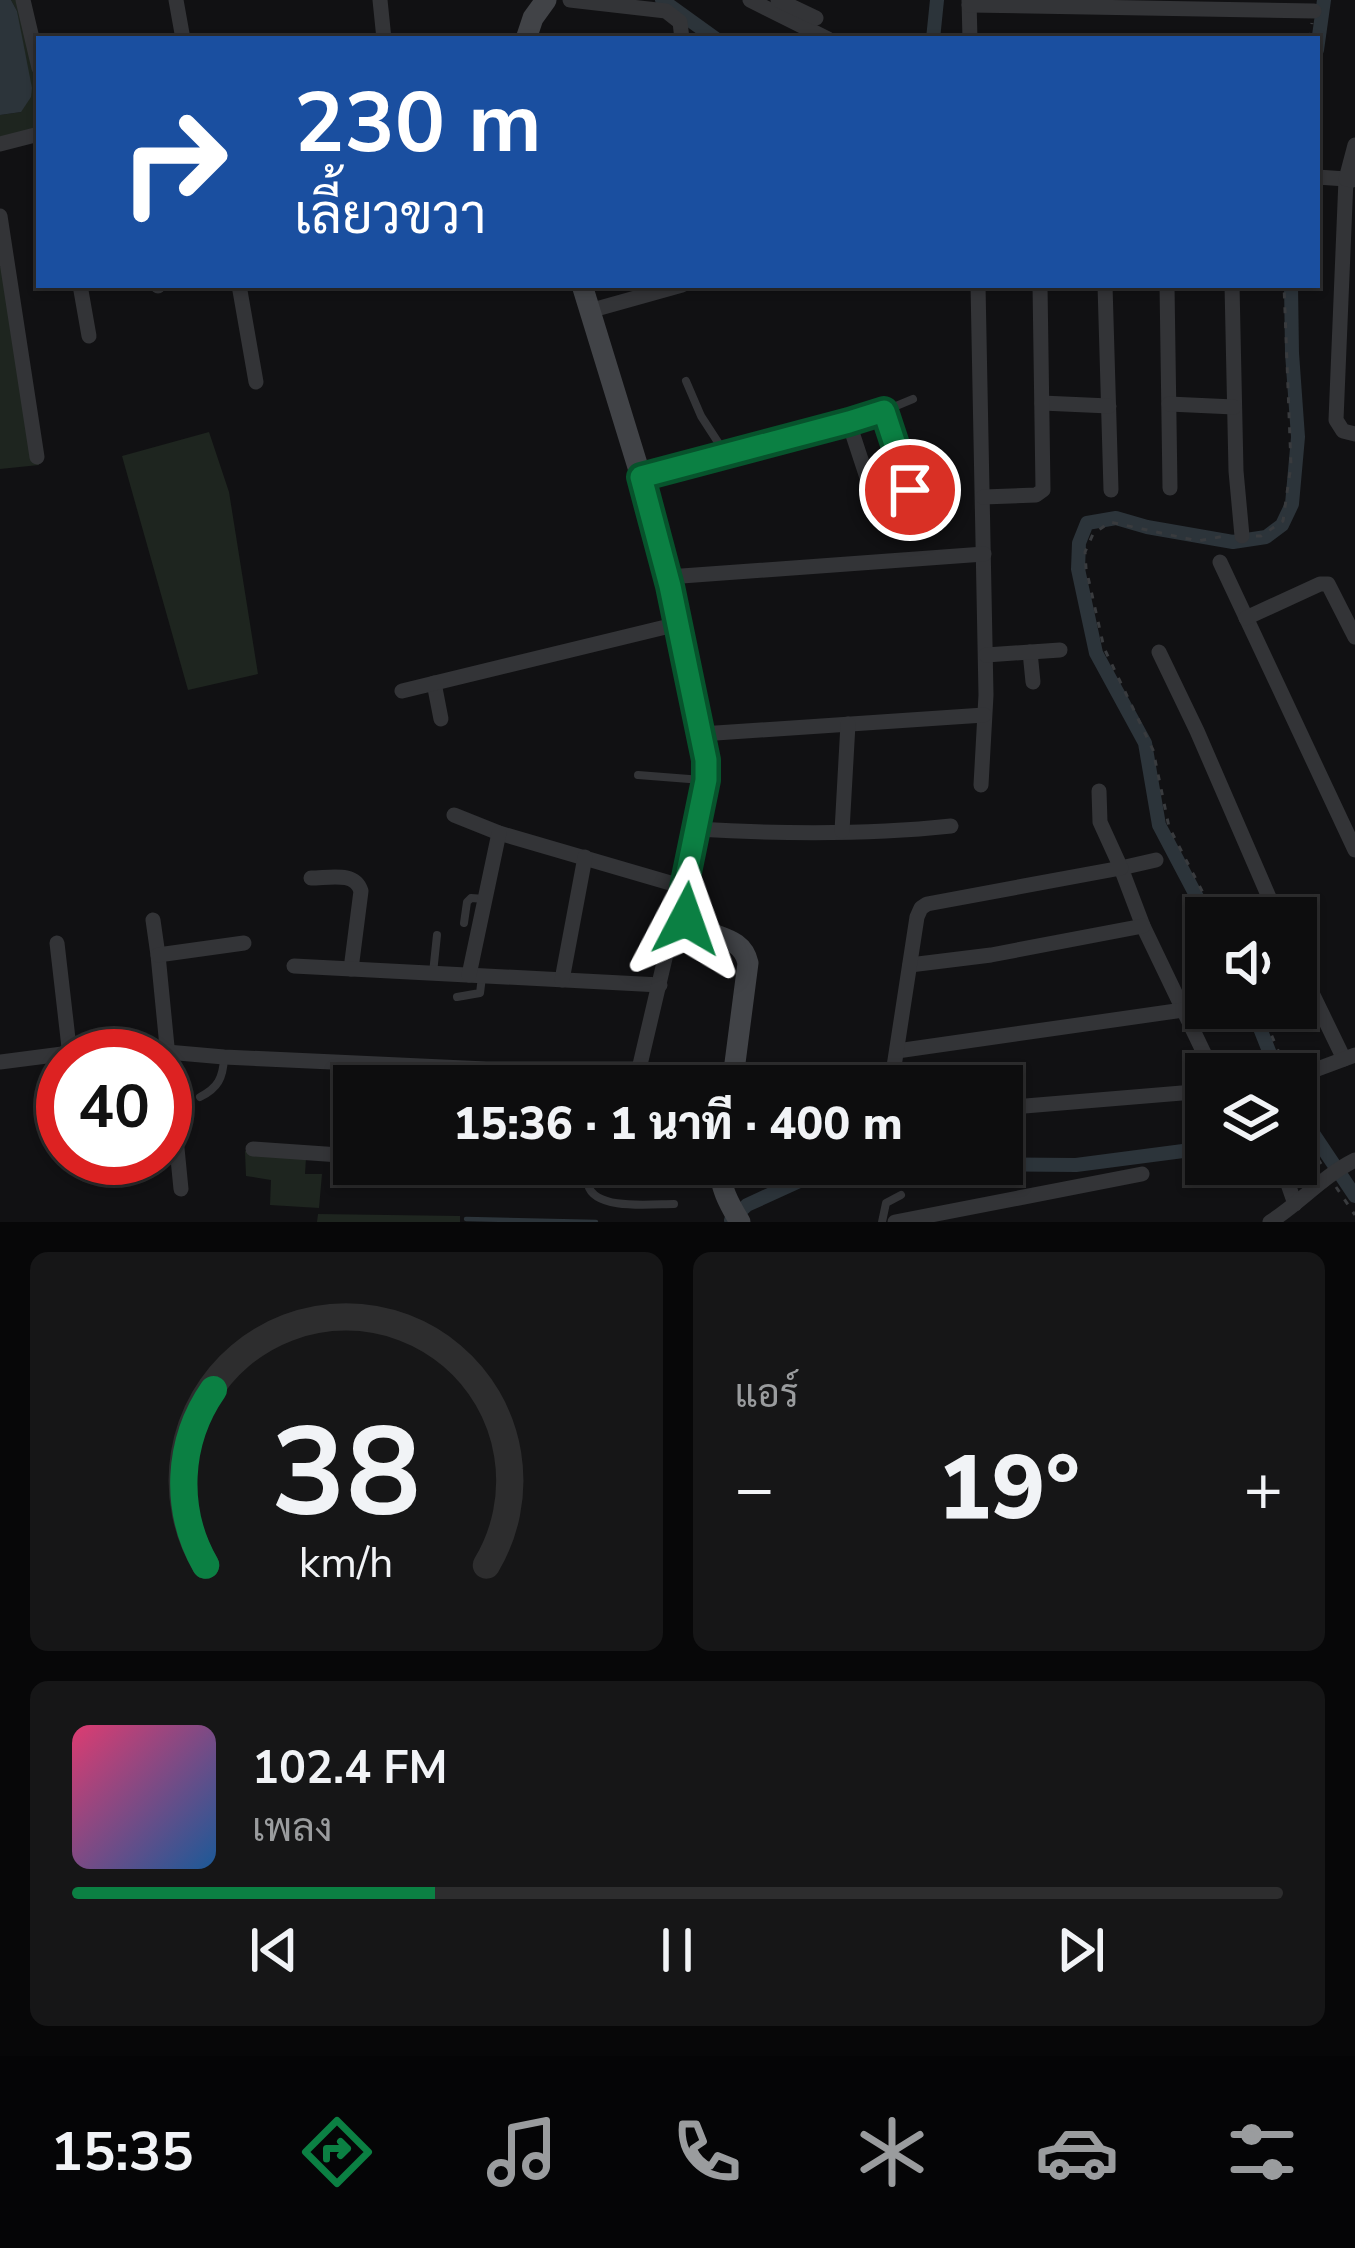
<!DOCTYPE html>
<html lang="th">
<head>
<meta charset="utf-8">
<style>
  body { margin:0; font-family:"Nunito Sans",Sarabun,sans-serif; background:#161617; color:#f1f3f6; height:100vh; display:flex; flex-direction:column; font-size:45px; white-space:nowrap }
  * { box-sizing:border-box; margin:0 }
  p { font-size:39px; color:#9a9c9e }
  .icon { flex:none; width:66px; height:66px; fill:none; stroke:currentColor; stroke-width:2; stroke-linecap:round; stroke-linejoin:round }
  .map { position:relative; height:1222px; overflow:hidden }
  .side { display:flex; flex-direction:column; gap:30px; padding:30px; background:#070708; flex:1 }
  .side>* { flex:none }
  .top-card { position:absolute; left:36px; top:36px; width:1284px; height:252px; border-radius:0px; box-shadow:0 3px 9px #0004,0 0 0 3px #2d2d2e; background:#1a4fa0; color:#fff; overflow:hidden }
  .fabs { position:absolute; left:1185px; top:897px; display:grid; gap:24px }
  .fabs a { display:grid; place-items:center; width:132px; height:132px; border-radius:0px; background:#0d0d0e; box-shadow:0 3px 9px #0004,0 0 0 3px #2d2d2e; font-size:60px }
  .speed { position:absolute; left:36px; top:1029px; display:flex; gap:24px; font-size:60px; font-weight:700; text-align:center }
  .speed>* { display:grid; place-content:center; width:156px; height:156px; border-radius:50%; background:#0d0d0e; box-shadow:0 3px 9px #0004,0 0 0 3px #2d2d2e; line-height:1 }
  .speed .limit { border:18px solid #d22; background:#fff; color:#111 }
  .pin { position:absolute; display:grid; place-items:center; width:102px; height:102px; color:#fff; margin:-51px; border:6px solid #fff; border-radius:50%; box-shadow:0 3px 12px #0007 }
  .me { position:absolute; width:132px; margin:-66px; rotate:4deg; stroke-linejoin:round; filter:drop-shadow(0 0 9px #0008) }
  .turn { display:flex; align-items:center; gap:42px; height:252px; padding:0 60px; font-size:54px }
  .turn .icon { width:156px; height:156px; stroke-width:2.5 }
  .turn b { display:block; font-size:84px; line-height:102px }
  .big { font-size:90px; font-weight:800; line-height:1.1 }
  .side .widget { flex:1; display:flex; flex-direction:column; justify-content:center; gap:18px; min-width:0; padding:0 42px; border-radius:18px; background:#161617 }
  .side .dial { align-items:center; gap:0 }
  .dial svg { height:312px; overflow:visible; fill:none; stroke:#2d2d2e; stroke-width:7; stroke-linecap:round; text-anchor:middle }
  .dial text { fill:#f1f3f6; stroke:none }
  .song { display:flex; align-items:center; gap:36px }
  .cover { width:144px; height:144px; border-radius:18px; background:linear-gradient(135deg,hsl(340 70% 55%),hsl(210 70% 35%)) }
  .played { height:12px; border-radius:6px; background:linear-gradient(90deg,#0b8043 30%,#2d2d2e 30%) }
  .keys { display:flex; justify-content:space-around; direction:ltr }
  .heat { display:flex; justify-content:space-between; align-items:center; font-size:66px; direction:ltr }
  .side .tiles { flex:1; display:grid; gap:30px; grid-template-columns:1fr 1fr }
  .widget:last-child { grid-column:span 2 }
  .trip { position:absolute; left:333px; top:1065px; width:690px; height:120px; border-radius:0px; background:#0d0d0e; box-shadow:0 3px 9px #0004,0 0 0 3px #2d2d2e; font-weight:800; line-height:120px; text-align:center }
  .menu { display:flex; height:192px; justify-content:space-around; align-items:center; background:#050506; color:#9a9c9e }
  .menu .icon { width:84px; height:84px }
  .menu .on { color:#0b8043 }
  .menu b { font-size:54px; color:#f1f3f6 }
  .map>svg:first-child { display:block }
  .green { fill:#1e251f }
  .water { fill:#2c343a }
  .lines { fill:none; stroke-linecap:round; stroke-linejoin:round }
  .stream { stroke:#2c343a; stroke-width:4.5 }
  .canal { stroke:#2c343a; stroke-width:14 }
  .path { stroke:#393b3e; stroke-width:3; stroke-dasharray:6 9; stroke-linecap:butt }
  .lane { stroke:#333437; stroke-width:8 }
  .street { stroke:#333437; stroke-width:15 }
  .secondary { stroke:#414347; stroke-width:21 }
  .route-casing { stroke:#07532c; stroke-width:30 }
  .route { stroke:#0b8043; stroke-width:21 }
</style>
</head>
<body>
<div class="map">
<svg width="1355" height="1222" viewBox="0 0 1355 1222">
  <rect width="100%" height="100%" fill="#111113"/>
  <g class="green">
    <path d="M11,0H20L39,87V130L0,140V115L21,112L17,11Z"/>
    <path d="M12,266L39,465L0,469V267Z"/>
    <path d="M209,432L229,492L258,674L188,690L122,456Z"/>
    <path d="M245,1151L306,1158L305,1174H322L319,1208L270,1205L271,1180L246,1176Z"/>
    <path d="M318,1214L460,1216V1222H317Z"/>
  </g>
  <path class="water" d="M0,0H11L17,11L32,88L31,97L21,112L0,115Z"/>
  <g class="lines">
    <path class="stream" d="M466,1219L596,1222"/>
    <g class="canal">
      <path d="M662,0L716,39"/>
      <path d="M933,39L937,0"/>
      <path d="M1317,50L1324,0"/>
      <path d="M1208,918L1159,825L1145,743L1096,653L1078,569L1079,543L1087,523L1116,518L1147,527L1233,542L1266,537L1282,525L1292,504L1298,437L1292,353L1291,285"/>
      <path d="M1252,1008L1278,1074"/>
      <path d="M1296,1108L1355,1196"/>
      <path d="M961,1164L1076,1165L1206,1148"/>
      <path d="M731,1220L747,1205L837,1164"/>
    </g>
    <g class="path">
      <path d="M1310,39L1312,23"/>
      <path d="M1256,536H1261L1283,521L1291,465L1284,285"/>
      <path d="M1216,918L1169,827L1153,750L1104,648L1086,568L1085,552L1093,534L1110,522L1198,541L1225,536"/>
      <path d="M1260,1008L1285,1067"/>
      <path d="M1296,1121L1321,1164"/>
      <path d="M1336,1187L1355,1215"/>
    </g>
    <g class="lane">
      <path d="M686,381L701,416L725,453"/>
      <path d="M884,411L913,399"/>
      <path d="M638,775L702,780"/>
      <path d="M464,923L467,902L471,898L485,899"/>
      <path d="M433,973L437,935"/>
      <path d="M457,997L480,993L482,977"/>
      <path d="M200,1097C218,1088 223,1078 224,1058"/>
      <path d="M588,1164C588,1166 588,1183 588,1185C595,1211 652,1204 674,1204"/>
      <path d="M721,1171L786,1174"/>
      <path d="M882,1222L886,1203L901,1195"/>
    </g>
    <g class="street">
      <path d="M23,0L39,68"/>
      <path d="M176,0L183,39"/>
      <path d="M380,0L384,39"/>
      <path d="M570,0L666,11L680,22L682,39"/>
      <path d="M750,0L828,39"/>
      <path d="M778,0L816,18"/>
      <path d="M969,0L970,39"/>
      <path d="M969,5L1314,11"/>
      <path d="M0,144L39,134"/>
      <path d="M1317,177L1346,179L1336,420L1343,431L1355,434"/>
      <path d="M1352,180L1346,179L1355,145"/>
      <path d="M0,216L37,457"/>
      <path d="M80,285L89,336"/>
      <path d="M158,285V286"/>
      <path d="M239,285L256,382"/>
      <path d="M978,285L986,695L981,785"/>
      <path d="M1105,285L1111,490"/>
      <path d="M1167,285L1170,488"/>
      <path d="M1232,285L1236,471L1242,536"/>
      <path d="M589,311L682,285"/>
      <path d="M1042,403L1109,406"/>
      <path d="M1169,404L1234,407"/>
      <path d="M641,477L849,423L884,411L911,485L906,495L879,504L875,502L849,423"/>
      <path d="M983,497L1036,495L1043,490L1040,285"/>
      <path d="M1220,562L1355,850"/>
      <path d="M668,577L984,554"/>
      <path d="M1246,618L1320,584H1328L1355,637"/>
      <path d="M1030,652L1033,682"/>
      <path d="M1159,652L1197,731L1278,918"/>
      <path d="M986,655L1060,650"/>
      <path d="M434,683L441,719"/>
      <path d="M402,691L678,624"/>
      <path d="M701,734L984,715"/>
      <path d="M454,815L499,833L684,887"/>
      <path d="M696,829C781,834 867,835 951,826"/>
      <path d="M842,831L848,724"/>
      <path d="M1156,860L1121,868L1143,926L1214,1074"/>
      <path d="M311,878C329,878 355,871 361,891L351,969"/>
      <path d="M153,920L158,955L181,1189"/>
      <path d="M57,943L70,1056"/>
      <path d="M158,955L244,943"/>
      <path d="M1296,960L1344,1059"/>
      <path d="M910,965L991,955L1143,926"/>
      <path d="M294,966L660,985"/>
      <path d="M469,975L499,833"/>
      <path d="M562,980L585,857"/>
      <path d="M897,1051L1183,1010"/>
      <path d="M0,1062L70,1053L167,1052L224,1057L486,1069H639"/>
      <path d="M1296,1077L1355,1055"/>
      <path d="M635,1086L670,937L673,929L686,919"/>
      <path d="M891,1086L917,917L921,908L927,904L1121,868L1100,822L1099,791"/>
      <path d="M1002,1108L1206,1091"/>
      <path d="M253,1149L354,1156"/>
      <path d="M83,1158L84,1171"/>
      <path d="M1281,1164L1295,1204"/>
      <path d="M895,1222L1142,1174"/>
      <path d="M1270,1222C1300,1203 1323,1176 1355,1160"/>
    </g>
    <g class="secondary">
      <path d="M526,39L533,18L546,0"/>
      <path d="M582,285L641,477L670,586L706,761V780L682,904C692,945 740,926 748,963L732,1086"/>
      <path d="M720,1164C719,1186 729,1204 740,1222"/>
    </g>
  </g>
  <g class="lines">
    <defs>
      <path id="route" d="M686,919L682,904L684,887L706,780V760L670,586L641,477L849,422L884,411L910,490"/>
    </defs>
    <use href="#route" class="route-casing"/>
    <use href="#route" class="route"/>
  </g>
</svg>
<div class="fabs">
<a><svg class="icon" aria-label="sound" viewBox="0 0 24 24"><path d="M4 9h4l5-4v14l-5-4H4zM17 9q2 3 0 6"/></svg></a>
<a><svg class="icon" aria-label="layers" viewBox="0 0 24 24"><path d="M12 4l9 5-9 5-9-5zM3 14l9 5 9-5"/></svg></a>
</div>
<div class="speed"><div class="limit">40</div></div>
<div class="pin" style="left:910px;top:490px;background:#d93025"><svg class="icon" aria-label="arrive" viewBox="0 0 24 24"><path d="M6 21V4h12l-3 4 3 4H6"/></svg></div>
<svg class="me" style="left:686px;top:919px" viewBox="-20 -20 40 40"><path d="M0-17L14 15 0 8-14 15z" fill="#0b8043" stroke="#fff" stroke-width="4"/></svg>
<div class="trip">15:36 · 1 นาที · 400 m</div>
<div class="top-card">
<div class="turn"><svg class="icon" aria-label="right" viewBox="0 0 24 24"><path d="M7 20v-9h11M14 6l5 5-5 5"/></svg><div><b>230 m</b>เลี้ยวขวา</div></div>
</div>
</div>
<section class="side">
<div class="tiles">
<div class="widget dial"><svg viewBox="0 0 100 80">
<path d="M14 69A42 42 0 1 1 86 69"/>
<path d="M14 69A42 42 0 0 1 16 24" stroke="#0b8043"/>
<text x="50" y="56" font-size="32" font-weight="700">38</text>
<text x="50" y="72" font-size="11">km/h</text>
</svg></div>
<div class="widget"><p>แอร์</p>
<div class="heat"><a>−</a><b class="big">19°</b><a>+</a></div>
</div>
<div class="widget">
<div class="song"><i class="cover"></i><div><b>102.4 FM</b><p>เพลง</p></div></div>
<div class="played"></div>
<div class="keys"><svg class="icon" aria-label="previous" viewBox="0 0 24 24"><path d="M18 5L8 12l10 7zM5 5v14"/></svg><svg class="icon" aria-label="pause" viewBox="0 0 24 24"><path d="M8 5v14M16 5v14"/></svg><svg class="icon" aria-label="next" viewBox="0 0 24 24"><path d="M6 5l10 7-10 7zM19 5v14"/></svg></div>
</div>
</div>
</section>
<nav class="menu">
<b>15:35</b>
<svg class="icon on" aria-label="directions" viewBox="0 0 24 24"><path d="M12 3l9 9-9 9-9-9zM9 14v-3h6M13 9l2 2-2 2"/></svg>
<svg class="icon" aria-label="music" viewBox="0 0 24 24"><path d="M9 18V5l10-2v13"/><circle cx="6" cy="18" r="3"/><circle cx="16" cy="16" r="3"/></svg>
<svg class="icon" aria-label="phone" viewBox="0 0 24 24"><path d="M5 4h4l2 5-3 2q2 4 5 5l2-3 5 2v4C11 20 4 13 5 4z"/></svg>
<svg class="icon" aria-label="climate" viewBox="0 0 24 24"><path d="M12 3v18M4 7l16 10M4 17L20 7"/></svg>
<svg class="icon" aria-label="car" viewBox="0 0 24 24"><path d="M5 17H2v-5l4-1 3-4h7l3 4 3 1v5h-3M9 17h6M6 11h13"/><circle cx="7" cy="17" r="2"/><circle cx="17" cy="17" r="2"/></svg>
<svg class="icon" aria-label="filters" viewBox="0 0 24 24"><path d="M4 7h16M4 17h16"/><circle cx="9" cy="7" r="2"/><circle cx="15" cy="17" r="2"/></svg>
</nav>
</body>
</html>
